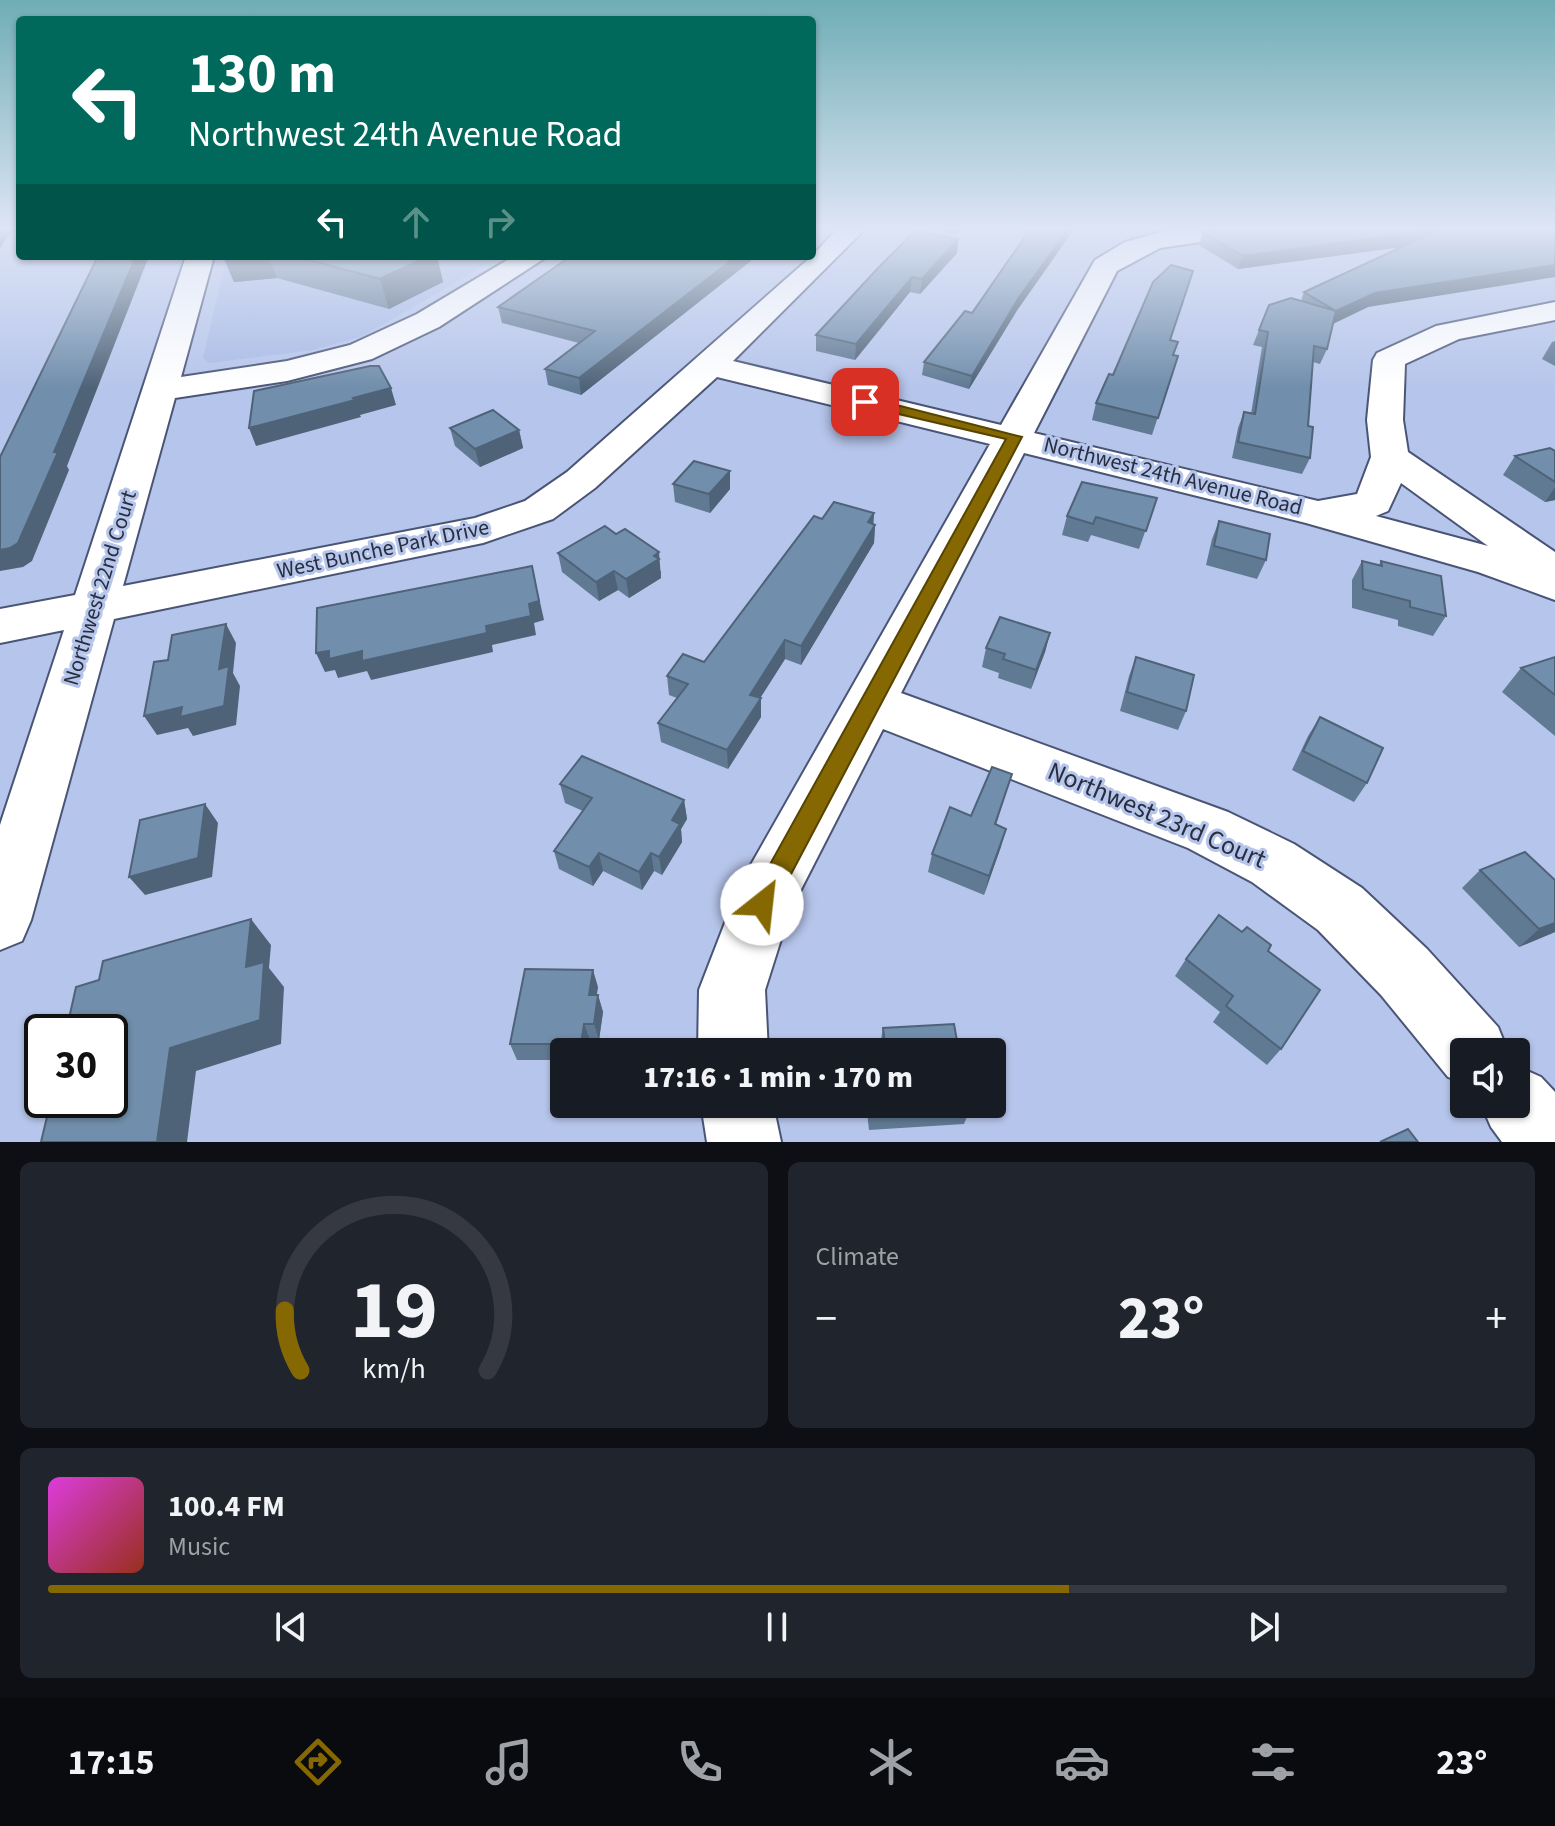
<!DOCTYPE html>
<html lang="en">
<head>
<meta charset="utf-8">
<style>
  body { margin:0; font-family:"Source Sans 3",sans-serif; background:#20242c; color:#f1f3f6; height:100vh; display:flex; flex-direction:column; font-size:30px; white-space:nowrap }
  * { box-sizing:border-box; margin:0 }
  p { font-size:26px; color:#9ea1a6 }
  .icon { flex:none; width:44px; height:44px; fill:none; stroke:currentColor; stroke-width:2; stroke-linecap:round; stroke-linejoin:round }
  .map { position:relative; height:1142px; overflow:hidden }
  .drawer { display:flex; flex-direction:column; gap:20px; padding:20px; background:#0d0f14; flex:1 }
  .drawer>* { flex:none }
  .banner { position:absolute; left:16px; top:16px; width:800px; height:244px; border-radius:8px; box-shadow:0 2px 6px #0004; background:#00695c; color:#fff; overflow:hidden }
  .controls { position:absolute; left:1450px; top:1038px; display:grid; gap:16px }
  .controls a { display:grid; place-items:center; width:80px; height:80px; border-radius:8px; background:#171b24; box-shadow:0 2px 6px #0004; font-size:40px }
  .speed { position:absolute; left:24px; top:1014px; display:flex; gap:16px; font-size:40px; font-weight:700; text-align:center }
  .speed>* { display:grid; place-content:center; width:104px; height:104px; border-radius:50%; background:#171b24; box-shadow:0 2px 6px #0004; line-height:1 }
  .speed .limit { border:4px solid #111; border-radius:12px; background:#fff; color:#111 }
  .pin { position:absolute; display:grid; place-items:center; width:68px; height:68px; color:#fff; margin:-34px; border-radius:16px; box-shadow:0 4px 12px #0006 }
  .me { position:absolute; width:88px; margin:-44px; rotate:29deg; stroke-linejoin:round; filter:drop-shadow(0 0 6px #0008) }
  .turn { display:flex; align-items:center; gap:28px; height:168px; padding:0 40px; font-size:36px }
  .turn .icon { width:104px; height:104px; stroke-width:2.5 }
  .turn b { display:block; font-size:56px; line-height:68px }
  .lanes { display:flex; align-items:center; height:76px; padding:0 40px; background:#0003; justify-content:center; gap:40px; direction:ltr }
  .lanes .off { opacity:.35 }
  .big { font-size:60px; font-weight:800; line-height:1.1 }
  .drawer .tile { flex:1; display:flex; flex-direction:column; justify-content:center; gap:12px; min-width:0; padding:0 28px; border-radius:12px; background:#20242c }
  .drawer .dial { align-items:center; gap:0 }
  .dial svg { height:208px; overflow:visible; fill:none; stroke:#363941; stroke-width:7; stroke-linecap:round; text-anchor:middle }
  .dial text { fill:#f1f3f6; stroke:none }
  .song { display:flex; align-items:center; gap:24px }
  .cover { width:96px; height:96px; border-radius:12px; background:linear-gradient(135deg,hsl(300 70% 55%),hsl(10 70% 35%)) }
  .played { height:8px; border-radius:4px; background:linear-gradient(90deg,#856802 70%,#363941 70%) }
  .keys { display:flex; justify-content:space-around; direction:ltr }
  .heat { display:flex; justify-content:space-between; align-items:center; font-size:44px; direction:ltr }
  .drawer .tiles { flex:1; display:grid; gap:20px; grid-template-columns:1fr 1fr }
  .tile:last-child { grid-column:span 2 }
  .trip { position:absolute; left:550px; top:1038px; width:456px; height:80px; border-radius:8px; background:#171b24; box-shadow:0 2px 6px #0004; font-weight:800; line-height:80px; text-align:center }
  .dock { display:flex; height:128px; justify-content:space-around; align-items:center; background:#090b0e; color:#9ea1a6 }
  .dock .icon { width:56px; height:56px }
  .dock .current { color:#856802 }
  .dock b { font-size:36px; color:#f1f3f6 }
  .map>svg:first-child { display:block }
  .built { fill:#a9bae6 }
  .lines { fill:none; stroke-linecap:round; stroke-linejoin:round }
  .minor-casing { stroke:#4a5576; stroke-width:4 }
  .minor { fill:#fff; fill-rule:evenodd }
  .wall { fill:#617a94 }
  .shaded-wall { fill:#4f6378 }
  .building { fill:#718eac; stroke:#4f6378; stroke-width:2 }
  .route { fill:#856802; stroke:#564401; stroke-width:2 }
  .labels { text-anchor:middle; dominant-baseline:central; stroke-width:6; stroke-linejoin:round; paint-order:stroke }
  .street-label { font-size:22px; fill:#282e3d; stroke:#b6c5eb }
  .near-street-label { font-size:26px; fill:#282e3d; stroke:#b6c5eb }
</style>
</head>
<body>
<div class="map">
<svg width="1555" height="1142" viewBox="0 0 1555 1142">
  <rect width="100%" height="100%" fill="#b6c5eb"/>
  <path class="built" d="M227,256H501L363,336L313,350L209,363L203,358Z"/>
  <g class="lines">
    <defs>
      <g id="minor">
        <path d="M838,228H866L733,361L1001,425L1095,260L1125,242L1169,230L1254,228L1241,236L1160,248L1117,271L1034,433L1318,501L1357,494L1371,457L1367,420L1373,360L1377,353L1436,326L1555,302V320L1459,339L1405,364L1403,420L1408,452L1555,552V600L1478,572L1306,523L1024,453L901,693L1228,812L1294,844L1362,888L1427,949L1498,1027L1508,1052H1464V1083L1448,1077L1381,995L1318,930L1252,882L1188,848L883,729L790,911L765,990L768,1052H698L699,990L740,884L990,444L717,377L595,488L553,519L483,543L114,619L31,920L22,941L0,950V825L64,630L0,643V609L75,595L186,256H214L181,377L287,361L350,345L417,314L514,256H548L439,327L372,359L287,381L175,398L123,586L475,518L525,501L567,472L812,256ZM1401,483L1488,546L1376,516L1388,511Z"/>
        <path d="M1516,1066L1541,1077L1555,1092V1142H1502L1491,1127L1481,1104H1516Z"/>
        <path d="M701,1104H773L781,1142H707Z"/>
      </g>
    </defs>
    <use href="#minor" class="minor-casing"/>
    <use href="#minor" class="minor"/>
  </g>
  <g class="wall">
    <path d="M923,228H961L956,234Z"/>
    <path d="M1555,228L1368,307L1333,324L1327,349L1320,364L1313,362L1308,426L1310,458L1302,474L1232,458L1238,428L1244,412L1251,414L1262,347L1253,345L1269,305L1301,301L1304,292L1403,247L1238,269L1199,245L1203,232Z"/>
    <path d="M958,239L957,253L920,294L910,292L855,360L816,351V335Z"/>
    <path d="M223,256H437L443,282L389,309L277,278L234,282Z"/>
    <path d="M757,256L581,395L548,385L545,369L579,343L502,323L498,307Z"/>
    <path d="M1016,312L969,389L922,375L924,362L972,313Z"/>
    <path d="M1171,340L1174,355L1178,356L1152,435L1092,420L1096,403L1113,375Z"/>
    <path d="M1555,341V366L1542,359L1552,342Z"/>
    <path d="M450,428L519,430L523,448L480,467L455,446Z"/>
    <path d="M1555,451V500L1545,502L1503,475L1515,456Z"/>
    <path d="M730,471V489L710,513L675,502L673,484Z"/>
    <path d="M1157,498L1139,549L1091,535L1088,542L1062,535L1067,516Z"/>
    <path d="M874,513L873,524L875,525L874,543L801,665L785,659L760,698L761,717L728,769L661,742L658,723L677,698L669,695L667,676L704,662L822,519Z"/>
    <path d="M1219,521L1266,560L1257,579L1206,565L1212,539Z"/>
    <path d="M558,553L661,571V578L629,598L618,590L599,601L562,572Z"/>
    <path d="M1362,561L1379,565L1381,561L1446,616L1433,636L1398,626V620L1352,608V580Z"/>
    <path d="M1050,633L1045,652L1031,689L998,678L999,673L982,667L986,648Z"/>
    <path d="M1136,657L1186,711L1178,730L1120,711L1129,676Z"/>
    <path d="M1555,657V736L1502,692L1521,668Z"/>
    <path d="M1320,717L1367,783L1354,802L1292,770L1308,736Z"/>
    <path d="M1012,774L996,825L1006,829L984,895L928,872L932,854Z"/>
    <path d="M560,784L684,800L687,819L681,829L682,842L662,875L654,871L642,890L603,871L593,886L559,869L554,851L583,811L565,803Z"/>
    <path d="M1480,870L1555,880V932L1519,947L1462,888Z"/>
    <path d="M1268,951L1281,1049L1267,1065L1213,1022L1220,1012L1175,976L1186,959Z"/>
    <path d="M598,987L596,995H598L603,1012L599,1040H590L588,1052H564V1060H517L510,1044Z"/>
    <path d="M883,1028L959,1052H863L864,1047L880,1045Z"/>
    <path d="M866,1104H969L970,1109L964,1124L869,1130Z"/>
  </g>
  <g class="shaded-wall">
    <path d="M0,228H14L0,248Z"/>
    <path d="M1069,228H1075L1016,312L969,389L972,376L1018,299Z"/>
    <path d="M1441,229L1435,242L1238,269L1243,256Z"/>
    <path d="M958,239L957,253L920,294L922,279Z"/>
    <path d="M136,256H149L67,466L69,470L32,561L23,567L0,571V550L54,452Z"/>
    <path d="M223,256H268L277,278L234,282Z"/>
    <path d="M428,256H437L443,282L389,309L380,279Z"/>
    <path d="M737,256H757L581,395L579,378Z"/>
    <path d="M1555,265V277L1368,307L1330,325L1336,311L1375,293Z"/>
    <path d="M912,277L910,292L855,360L856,344Z"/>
    <path d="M391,388L396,405L360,415L361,417L256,446L249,428Z"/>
    <path d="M519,430L523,448L480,467L475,449Z"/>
    <path d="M730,471V489L710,513L709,494Z"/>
    <path d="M1555,487V500L1545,502Z"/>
    <path d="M874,513L873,529L875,525L874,543L801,665V646Z"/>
    <path d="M659,552L661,578L629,598L626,579Z"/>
    <path d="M532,566L544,620L534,623L536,635L492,645L493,652L371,680L367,671L338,678L335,670L325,672L316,653L329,651H362L486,626L529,604Z"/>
    <path d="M614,571L618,590L599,601L596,582Z"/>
    <path d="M226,624L236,643L233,673L240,686L236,725L193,736L188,728L157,735L144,716L219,669Z"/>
    <path d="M1050,633L1045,652L1031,689L1036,670Z"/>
    <path d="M785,640V659L750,714V695Z"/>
    <path d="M761,698V717L728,769L727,750Z"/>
    <path d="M684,800L687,819L681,829L682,842L662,875L659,857L672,820Z"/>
    <path d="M205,804L218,823L212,877L145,895L129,877Z"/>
    <path d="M1006,829L1001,847L984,895L989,876Z"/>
    <path d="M599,853L603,871L593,886L589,867Z"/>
    <path d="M651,853L654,871L642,890L639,872Z"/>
    <path d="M251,919L271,945L269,968L284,987L281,1044L196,1071L187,1142H157L170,1048L246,967Z"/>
    <path d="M1555,923V932L1519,947L1539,929Z"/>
    <path d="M593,970L598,987L594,1012L589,995Z"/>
    <path d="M598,995L603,1012L599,1040L594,1024Z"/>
    <path d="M584,1024L590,1040L588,1052H584L581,1044Z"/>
  </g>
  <g class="building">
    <path d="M1031,228H1069L1018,299L972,376L924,362L965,311L972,313Z"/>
    <path d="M1226,228H1441V229L1243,256L1203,232Z"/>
    <path d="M1443,228H1555V265L1375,293L1336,311L1327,349L1314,346L1308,426L1313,427L1310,458L1238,442L1244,412L1255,414L1268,332L1259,330L1269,305L1291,298L1336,311L1304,292Z"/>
    <path d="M915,231L958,239L922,279L912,277L856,344L816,335L879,267Z"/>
    <path d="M98,256H136L54,452H58L18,543L10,548L0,550V457Z"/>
    <path d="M294,256H428L380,279Z"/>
    <path d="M571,256H737L579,378L545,369L595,331L498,307Z"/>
    <path d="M1171,265L1193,271L1170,340L1178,342L1173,355L1178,356L1158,418L1096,403L1109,374L1113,375L1153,282Z"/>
    <path d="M370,366H379L391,388L353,398L355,400L249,428L254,391Z"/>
    <path d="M493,410L519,430L475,449L450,428Z"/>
    <path d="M1550,448L1555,451V482L1515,456Z"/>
    <path d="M694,461L730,471L709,494L673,484Z"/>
    <path d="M1082,482L1157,498L1146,531L1096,517L1093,524L1067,516Z"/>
    <path d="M834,502L874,513L868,522L875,525L801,646L785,640L750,695L761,698L727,750L658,723L688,684L667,676L683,654L704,662L814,516L822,519Z"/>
    <path d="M1219,521L1270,534L1266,560L1214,546Z"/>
    <path d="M605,526L616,534L625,529L659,552L654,556L659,559L626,579L614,571L596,582L558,553Z"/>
    <path d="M1362,561L1382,566L1381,561L1441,576L1446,616L1410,607V601L1363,589Z"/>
    <path d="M532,566L539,601L529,604L531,616L486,626L487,633L362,661V651L329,659V651L316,653L317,608Z"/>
    <path d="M1000,617L1050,633L1036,670L1003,659L1005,654L986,648Z"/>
    <path d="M226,624L219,669L229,666L224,706L180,717L182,707L144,716L154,662L168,660L172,635Z"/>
    <path d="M1136,657L1194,675L1186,711L1127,692Z"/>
    <path d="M1555,657V695L1521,668Z"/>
    <path d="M1320,717L1383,748L1367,783L1303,751Z"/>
    <path d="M582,756L684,800L672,820L680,824L659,857L651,853L639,872L599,853L589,867L554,851L592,798L560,784Z"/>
    <path d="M992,767L1012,774L995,824L1006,829L989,876L932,854L950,807L971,816Z"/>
    <path d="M205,804L198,858L129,877L140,820Z"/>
    <path d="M1525,852L1555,880V923L1539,929L1480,870Z"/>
    <path d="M1219,915L1242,932L1247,927L1271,945L1268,951L1320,990L1281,1049L1226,1006L1233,996L1186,959Z"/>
    <path d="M251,919L246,967L264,962L260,1020L170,1048L157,1142H41L51,1100H110V1032H66L76,987L99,980L103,961Z"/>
    <path d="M525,969L593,970L589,995H598L594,1024H584L581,1044H510Z"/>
    <path d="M954,1024L959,1052H865L864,1047L885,1045L883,1028Z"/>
    <path d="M871,1104H969L970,1109L872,1115Z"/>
    <path d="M1408,1129L1418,1142H1380Z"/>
  </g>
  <linearGradient id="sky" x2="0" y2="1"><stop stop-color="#6fadb5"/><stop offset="0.59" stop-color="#dee5f6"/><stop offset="1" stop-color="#dee5f6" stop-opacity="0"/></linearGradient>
  <rect width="1555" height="388" fill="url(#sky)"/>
  <path class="route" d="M865,397L1022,437L771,912L762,916L753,912L749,904L753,895L1006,439L860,405L858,402Z"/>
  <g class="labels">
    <g class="street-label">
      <text transform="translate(1173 476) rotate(14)">Northwest 24th Avenue Road</text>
      <text transform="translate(383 549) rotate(-12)">West Bunche Park Drive</text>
      <text transform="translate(100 588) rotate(-73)">Northwest 22nd Court</text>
    </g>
    <g class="near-street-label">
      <text transform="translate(1157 815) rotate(23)">Northwest 23rd Court</text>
    </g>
  </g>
</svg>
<div class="controls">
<a><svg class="icon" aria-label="sound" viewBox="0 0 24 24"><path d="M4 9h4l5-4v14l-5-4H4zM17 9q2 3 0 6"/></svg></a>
</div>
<div class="speed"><div class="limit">30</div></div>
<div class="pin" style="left:865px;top:402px;background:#d93025"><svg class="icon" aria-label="arrive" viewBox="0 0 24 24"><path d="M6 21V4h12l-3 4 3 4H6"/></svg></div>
<svg class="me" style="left:762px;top:904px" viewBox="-20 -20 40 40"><circle r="19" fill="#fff"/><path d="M0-13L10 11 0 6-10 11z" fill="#856802"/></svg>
<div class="trip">17:16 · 1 min · 170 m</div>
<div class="banner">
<div class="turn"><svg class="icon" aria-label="left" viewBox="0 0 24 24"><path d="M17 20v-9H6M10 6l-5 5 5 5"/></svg><div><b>130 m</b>Northwest 24th Avenue Road</div></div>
<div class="lanes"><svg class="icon" aria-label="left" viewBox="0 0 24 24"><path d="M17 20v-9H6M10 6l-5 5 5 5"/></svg><svg class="icon off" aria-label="ahead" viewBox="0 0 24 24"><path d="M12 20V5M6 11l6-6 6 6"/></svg><svg class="icon off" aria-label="right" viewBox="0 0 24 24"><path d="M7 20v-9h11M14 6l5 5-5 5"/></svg></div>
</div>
</div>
<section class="drawer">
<div class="tiles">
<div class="tile dial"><svg viewBox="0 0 100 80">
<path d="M14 69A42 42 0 1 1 86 69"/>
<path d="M14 69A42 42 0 0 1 8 46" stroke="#856802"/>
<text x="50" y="56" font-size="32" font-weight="700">19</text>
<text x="50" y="72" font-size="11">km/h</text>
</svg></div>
<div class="tile"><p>Climate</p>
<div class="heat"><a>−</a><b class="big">23°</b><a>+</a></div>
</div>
<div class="tile">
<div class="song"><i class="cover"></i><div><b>100.4 FM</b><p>Music</p></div></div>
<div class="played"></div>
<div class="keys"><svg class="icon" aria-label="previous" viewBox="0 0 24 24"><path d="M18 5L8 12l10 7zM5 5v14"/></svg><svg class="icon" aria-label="pause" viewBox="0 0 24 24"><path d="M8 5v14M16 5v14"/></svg><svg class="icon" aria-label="next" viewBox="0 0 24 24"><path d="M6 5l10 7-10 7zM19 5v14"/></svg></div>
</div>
</div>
</section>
<nav class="dock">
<b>17:15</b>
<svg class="icon current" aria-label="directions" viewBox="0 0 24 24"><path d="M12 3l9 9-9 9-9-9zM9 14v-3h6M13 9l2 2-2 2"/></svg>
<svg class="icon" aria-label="music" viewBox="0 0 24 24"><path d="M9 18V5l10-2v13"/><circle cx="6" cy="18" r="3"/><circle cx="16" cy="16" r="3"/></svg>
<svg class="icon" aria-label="phone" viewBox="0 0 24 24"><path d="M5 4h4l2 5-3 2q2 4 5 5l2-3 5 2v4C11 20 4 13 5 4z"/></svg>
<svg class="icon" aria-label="climate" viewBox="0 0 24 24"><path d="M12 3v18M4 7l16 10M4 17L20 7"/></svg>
<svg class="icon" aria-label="car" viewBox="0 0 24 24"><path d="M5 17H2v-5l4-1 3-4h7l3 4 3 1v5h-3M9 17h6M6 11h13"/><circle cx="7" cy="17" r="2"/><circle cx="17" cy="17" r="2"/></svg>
<svg class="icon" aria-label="filters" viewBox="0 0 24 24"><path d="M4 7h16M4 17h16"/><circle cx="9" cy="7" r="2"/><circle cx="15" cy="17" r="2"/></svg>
<b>23°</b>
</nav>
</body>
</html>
